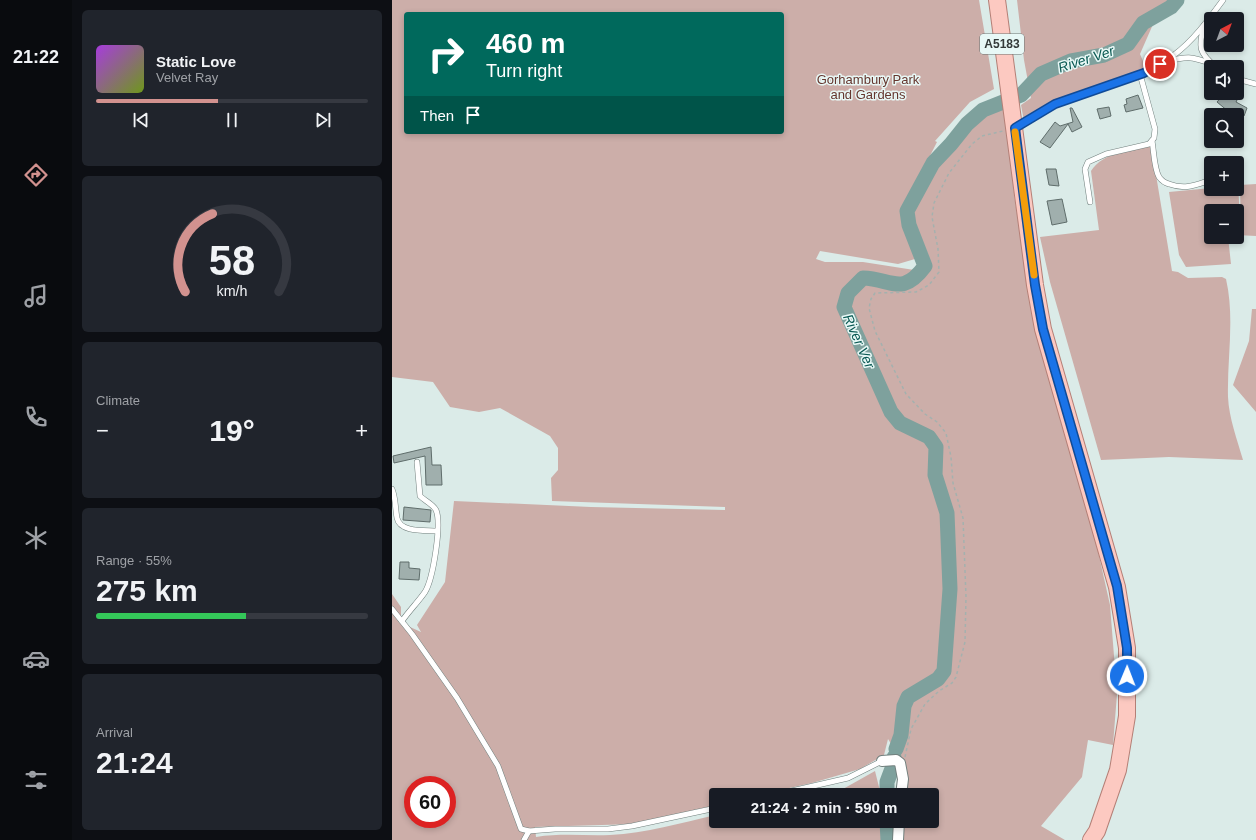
<!DOCTYPE html>
<html lang="en">
<head>
<meta charset="utf-8">
<style>
  body { margin:0; font-family:Arial,sans-serif; background:#20242c; color:#f1f3f6; height:100vh; display:flex; flex-direction:column; font-size:15px; white-space:nowrap }
  * { box-sizing:border-box; margin:0 }
  p { font-size:13px; color:#9ea1a6 }
  .icon { flex:none; width:22px; height:22px; fill:none; stroke:currentColor; stroke-width:2; stroke-linecap:round; stroke-linejoin:round }
  .map { position:relative; flex:1; overflow:hidden }
  .sheet { display:flex; flex-direction:column; gap:10px; padding:10px; background:#0d0f14; width:320px }
  .sheet>* { flex:none }
  .top-card { position:absolute; left:12px; top:12px; width:380px; height:122px; border-radius:4px; box-shadow:0 2px 6px #0003; background:#00695c; color:#fff; overflow:hidden }
  .needle { width:26px; rotate:41deg }
  .fabs { position:absolute; left:812px; top:12px; display:grid; gap:8px }
  .fabs a { display:grid; place-items:center; width:40px; height:40px; border-radius:4px; background:#171b24; box-shadow:0 2px 6px #0003; font-size:20px }
  .speed { position:absolute; left:12px; top:776px; display:flex; gap:8px; font-size:20px; font-weight:700; text-align:center }
  .speed>* { display:grid; place-content:center; width:52px; height:52px; border-radius:50%; background:#171b24; box-shadow:0 2px 6px #0003; line-height:1 }
  .speed .limit { border:6px solid #d22; background:#fff; color:#111 }
  .pin { position:absolute; display:grid; place-items:center; width:34px; height:34px; color:#fff; margin:-17px; border:2px solid #fff; border-radius:50%; box-shadow:0 1px 4px #0007 }
  .me { position:absolute; width:44px; margin:-22px; rotate:1deg; stroke-linejoin:round; filter:drop-shadow(0 0 3px #0008) }
  .turn { display:flex; align-items:center; gap:14px; height:84px; padding:0 16px; font-size:18px }
  .turn .icon { width:52px; height:52px; stroke-width:2.5 }
  .turn b { display:block; font-size:28px; line-height:34px }
  .then { display:flex; align-items:center; height:38px; padding:0 16px; background:#0003; gap:8px; font-size:15px }
  .big { font-size:30px; font-weight:700; line-height:1.1 }
  .sheet .widget { flex:1; display:flex; flex-direction:column; justify-content:center; gap:6px; min-width:0; padding:0 14px; border-radius:6px; background:#20242c }
  .sheet .dial { align-items:center; gap:0 }
  .dial svg { height:104px; overflow:visible; fill:none; stroke:#363941; stroke-width:7; stroke-linecap:round; text-anchor:middle }
  .dial text { fill:#f1f3f6; stroke:none }
  .song { display:flex; align-items:center; gap:12px }
  .cover { width:48px; height:48px; border-radius:6px; background:linear-gradient(135deg,hsl(280 70% 55%),hsl(80 70% 35%)) }
  .played { height:4px; border-radius:2px; background:linear-gradient(90deg,#d2928f 45%,#363941 45%) }
  .keys { display:flex; justify-content:space-around; direction:ltr }
  .heat { display:flex; justify-content:space-between; align-items:center; font-size:22px; direction:ltr }
  .charge { height:6px; border-radius:3px; background:linear-gradient(90deg,#34c759 55%,#363941 0) }
  .trip { position:absolute; left:317px; top:788px; width:230px; height:40px; border-radius:4px; background:#171b24; box-shadow:0 2px 6px #0003; font-weight:700; line-height:40px; text-align:center }
  main { display:flex; flex:1; min-height:0 }
  .menu { display:flex; flex-direction:column; width:72px; justify-content:space-around; align-items:center; background:#090b0e; color:#9ea1a6 }
  .menu .icon { width:28px; height:28px }
  .menu .on { color:#d2928f }
  .menu b { font-size:18px; color:#f1f3f6 }
  .map>svg:first-child { display:block }
  .green { fill:#ccaea9; fill-rule:evenodd }
  .lines { fill:none; stroke-linecap:round; stroke-linejoin:round }
  .river { stroke:#7ea19d; stroke-width:15 }
  .building { fill:#a0afad; stroke:#5f6d6b }
  .lane-casing { stroke:#72807e; stroke-width:6 }
  .street-casing { stroke:#72807e; stroke-width:12 }
  .primary-casing { stroke:#b47f76; stroke-width:18 }
  .path { stroke:#a4b1ae; stroke-width:1.5; stroke-dasharray:3 3; stroke-linecap:butt }
  .lane { stroke:#fff; stroke-width:5 }
  .street { stroke:#fff; stroke-width:10 }
  .primary { stroke:#fcc9c1; stroke-width:16 }
  .route-casing { stroke:#114b97; stroke-width:10 }
  .route { stroke:#1a73e8; stroke-width:7 }
  .slow { stroke:#f59e0b; stroke-width:7 }
  .labels { text-anchor:middle; dominant-baseline:central; stroke-width:3; stroke-linejoin:round; paint-order:stroke }
  .shield { fill:#e8f8f6; stroke:#697271; stroke-width:1 }
  .shield-label { font-size:12px; font-weight:bold; fill:#333938 }
  .park-label { font-size:13px; fill:#65362e; stroke:#e8f8f6 }
  .water-label { font-size:14px; font-style:italic; fill:#0a5953; stroke:#e8f8f6 }
</style>
</head>
<body>
<main>
<nav class="menu">
<b>21:22</b>
<svg class="icon on" aria-label="directions" viewBox="0 0 24 24"><path d="M12 3l9 9-9 9-9-9zM9 14v-3h6M13 9l2 2-2 2"/></svg>
<svg class="icon" aria-label="music" viewBox="0 0 24 24"><path d="M9 18V5l10-2v13"/><circle cx="6" cy="18" r="3"/><circle cx="16" cy="16" r="3"/></svg>
<svg class="icon" aria-label="phone" viewBox="0 0 24 24"><path d="M5 4h4l2 5-3 2q2 4 5 5l2-3 5 2v4C11 20 4 13 5 4z"/></svg>
<svg class="icon" aria-label="climate" viewBox="0 0 24 24"><path d="M12 3v18M4 7l16 10M4 17L20 7"/></svg>
<svg class="icon" aria-label="car" viewBox="0 0 24 24"><path d="M5 17H2v-5l4-1 3-4h7l3 4 3 1v5h-3M9 17h6M6 11h13"/><circle cx="7" cy="17" r="2"/><circle cx="17" cy="17" r="2"/></svg>
<svg class="icon" aria-label="filters" viewBox="0 0 24 24"><path d="M4 7h16M4 17h16"/><circle cx="9" cy="7" r="2"/><circle cx="15" cy="17" r="2"/></svg>
</nav>
<section class="sheet">
<div class="widget">
<div class="song"><i class="cover"></i><div><b>Static Love</b><p>Velvet Ray</p></div></div>
<div class="played"></div>
<div class="keys"><svg class="icon" aria-label="previous" viewBox="0 0 24 24"><path d="M18 5L8 12l10 7zM5 5v14"/></svg><svg class="icon" aria-label="pause" viewBox="0 0 24 24"><path d="M8 5v14M16 5v14"/></svg><svg class="icon" aria-label="next" viewBox="0 0 24 24"><path d="M6 5l10 7-10 7zM19 5v14"/></svg></div>
</div>
<div class="widget dial"><svg viewBox="0 0 100 80">
<path d="M14 69A42 42 0 1 1 86 69"/>
<path d="M14 69A42 42 0 0 1 35 9" stroke="#d2928f"/>
<text x="50" y="56" font-size="32" font-weight="700">58</text>
<text x="50" y="72" font-size="11">km/h</text>
</svg></div>
<div class="widget"><p>Climate</p>
<div class="heat"><a>−</a><b class="big">19°</b><a>+</a></div>
</div>
<div class="widget"><p>Range · 55%</p><b class="big">275 km</b><div class="charge"></div></div>
<div class="widget"><p>Arrival</p><b class="big">21:24</b></div>
</section>
<div class="map">
<svg width="864" height="840" viewBox="0 0 864 840">
  <rect width="100%" height="100%" fill="#dbebe8"/>
  <g class="green">
    <path d="M0,0H587L602,89L578,102L543,141L545,142L512,207L513,230L523,259L506,264L428,251L424,259L433,262H471L535,272L537,257L520,215L545,162L591,114L612,106L623,201L643,330L695,502L718,605L725,694L721,745L696,740L690,777L649,826L673,840H511L513,821H540V795H514L513,766L496,739L492,755L468,769L420,783L365,795H324V805L243,824L143,827L144,837C170,833 192,836 218,835C254,833 289,823 324,815V821H491L492,840H0V594L9,607V617L18,627L29,632L25,625L53,582L62,501L199,507L333,510V507L160,501L159,478L166,470V448L158,436L108,408L87,412L58,407L41,382L0,377ZM14,14H390V132H14ZM21,785H55V819H21Z"/>
    <path d="M625,0H777L762,22L748,54L754,68L661,102L632,121L629,105L639,98L632,60Z"/>
    <path d="M759,145L780,271L786,272L796,278L830,277L834,279C843,318 835,358 836,397C837,418 845,439 851,460L777,457L709,460L658,282L648,237L707,230L699,171C711,152 739,150 759,145Z"/>
    <path d="M864,184V236L845,235V211H819V237H836L839,264L794,267L787,255L777,192L819,188L845,189L846,185L849,234L848,185Z"/>
    <path d="M860,309H864V412L841,385L857,341Z"/>
    <path d="M483,771L489,795H415L451,789Z"/>
  </g>
  <g class="lines">
    <g class="river">
      <path d="M504,749L509,735L512,706L516,697L546,679L552,671L558,589L555,513L543,475L544,447L537,437L508,423L499,412L452,307L456,293L471,278C500,279 510,297 533,266L517,225L515,211L541,163L559,144L575,124L591,110L629,95L649,74L679,61L712,55L736,44L751,23L779,7L785,0"/>
      <path d="M495,795V782L501,766L502,757"/>
      <path d="M495,821L496,840"/>
    </g>
  </g>
  <g class="building">
    <path d="M833,93L845,100L844,102L855,108L852,116L838,111L837,112L825,102Z"/>
    <path d="M746,95L751,108L734,112L732,105L735,104L734,99Z"/>
    <path d="M717,107L719,116L708,119L705,109Z"/>
    <path d="M678,108H680L690,127L680,132L676,124L658,148L648,142L663,122L668,126L681,122Z"/>
    <path d="M654,169H664L667,186L657,185Z"/>
    <path d="M670,199L675,222L660,225L655,201Z"/>
    <path d="M39,447L40,465H49L50,485H34L33,456L2,463L1,456Z"/>
    <path d="M12,507L39,510L38,522L11,520Z"/>
    <path d="M8,562H17V568L28,569L27,580L7,579Z"/>
  </g>
  <g class="lines">
    <defs>
      <g id="lane">
        <path d="M812,26C806,47 807,53 824,67"/>
        <path d="M773,62C795,56 799,56 820,64"/>
        <path d="M845,79L864,84"/>
        <path d="M624,128C637,120 650,111 664,104C702,85 747,81 782,55C802,40 817,19 831,0"/>
        <path d="M760,141C762,152 762,168 767,177C770,181 773,183 777,184C794,190 803,185 819,180"/>
        <path d="M698,202L693,169L696,162L714,154L757,144L762,138L763,129L748,74"/>
        <path d="M0,489C4,499 3,508 5,518C8,533 34,530 45,531"/>
        <path d="M0,609L20,634L65,698L106,766L129,829L137,831L163,829H216L240,826L324,808"/>
        <path d="M10,621C17,611 26,602 33,592C41,579 50,524 44,510C41,504 33,501 28,496L25,462"/>
        <path d="M382,795L456,778L490,761"/>
        <path d="M132,840L137,831"/>
      </g>
      <g id="street">
        <path d="M490,761L504,760L508,763L511,779L509,795"/>
        <path d="M506,840L507,821"/>
      </g>
      <path id="primary" d="M605,0L643,285L651,329L725,587L735,648V716L726,770L705,831L699,840"/>
    </defs>
    <use href="#lane" class="lane-casing"/>
    <use href="#street" class="street-casing"/>
    <use href="#primary" class="primary-casing"/>
    <path class="path" d="M513,757L519,729L533,704L547,691L560,683L564,677L573,642L574,597L571,518L561,483L559,457L554,433L545,422L533,414L514,394L483,331L477,308L479,299L483,293L524,292L537,285L547,272L546,249L540,217L542,203L557,173L580,144L590,136L611,131"/>
    <use href="#lane" class="lane"/>
    <use href="#street" class="street"/>
    <use href="#primary" class="primary"/>
  </g>
  <g class="lines">
    <defs>
      <path id="route" d="M735,676V648L725,586L651,329L643,285L623,128L663,104L752,73L768,64"/>
    </defs>
    <use href="#route" class="route-casing"/>
    <use href="#route" class="route"/>
    <path class="slow" d="M623,132L642,275"/>
  </g>
  <g class="labels">
    <rect class="shield" x="588" y="34" width="44" height="20" rx="3"/>
    <g class="shield-label">
      <text x="610" y="44">A5183</text>
    </g>
    <g class="park-label">
      <text x="476" y="79">Gorhambury Park<tspan x="476" dy="15">and Gardens</tspan></text>
    </g>
    <g class="water-label">
      <text transform="translate(694 59) rotate(-18)">River Ver</text>
      <text transform="translate(467 341) rotate(66)">River Ver</text>
    </g>
  </g>
</svg>
<div class="fabs">
<a><svg class="needle" viewBox="-14 -14 28 28"><path d="M0-13l5 13h-10z" fill="#e53935"/><path d="M0 13l5-13h-10z" fill="#9ea1a6"/></svg></a>
<a><svg class="icon" aria-label="sound" viewBox="0 0 24 24"><path d="M4 9h4l5-4v14l-5-4H4zM17 9q2 3 0 6"/></svg></a>
<a><svg class="icon" aria-label="search" viewBox="0 0 24 24"><circle cx="10" cy="10" r="6"/><path d="M15 15l6 6"/></svg></a>
<a>+</a>
<a>−</a>
</div>
<div class="speed"><div class="limit">60</div></div>
<div class="pin" style="left:768px;top:64px;background:#d93025"><svg class="icon" aria-label="arrive" viewBox="0 0 24 24"><path d="M6 21V4h12l-3 4 3 4H6"/></svg></div>
<svg class="me" style="left:735px;top:676px" viewBox="-20 -20 40 40"><circle r="17" fill="#1a73e8" stroke="#fff" stroke-width="3"/><path d="M0-11L8 9 0 5-8 9z" fill="#fff"/></svg>
<div class="trip">21:24 · 2 min · 590 m</div>
<div class="top-card">
<div class="turn"><svg class="icon" aria-label="right" viewBox="0 0 24 24"><path d="M7 20v-9h11M14 6l5 5-5 5"/></svg><div><b>460 m</b>Turn right</div></div>
<div class="then">Then<svg class="icon" aria-label="arrive" viewBox="0 0 24 24"><path d="M6 21V4h12l-3 4 3 4H6"/></svg></div>
</div>
</div>
</main>
</body>
</html>
